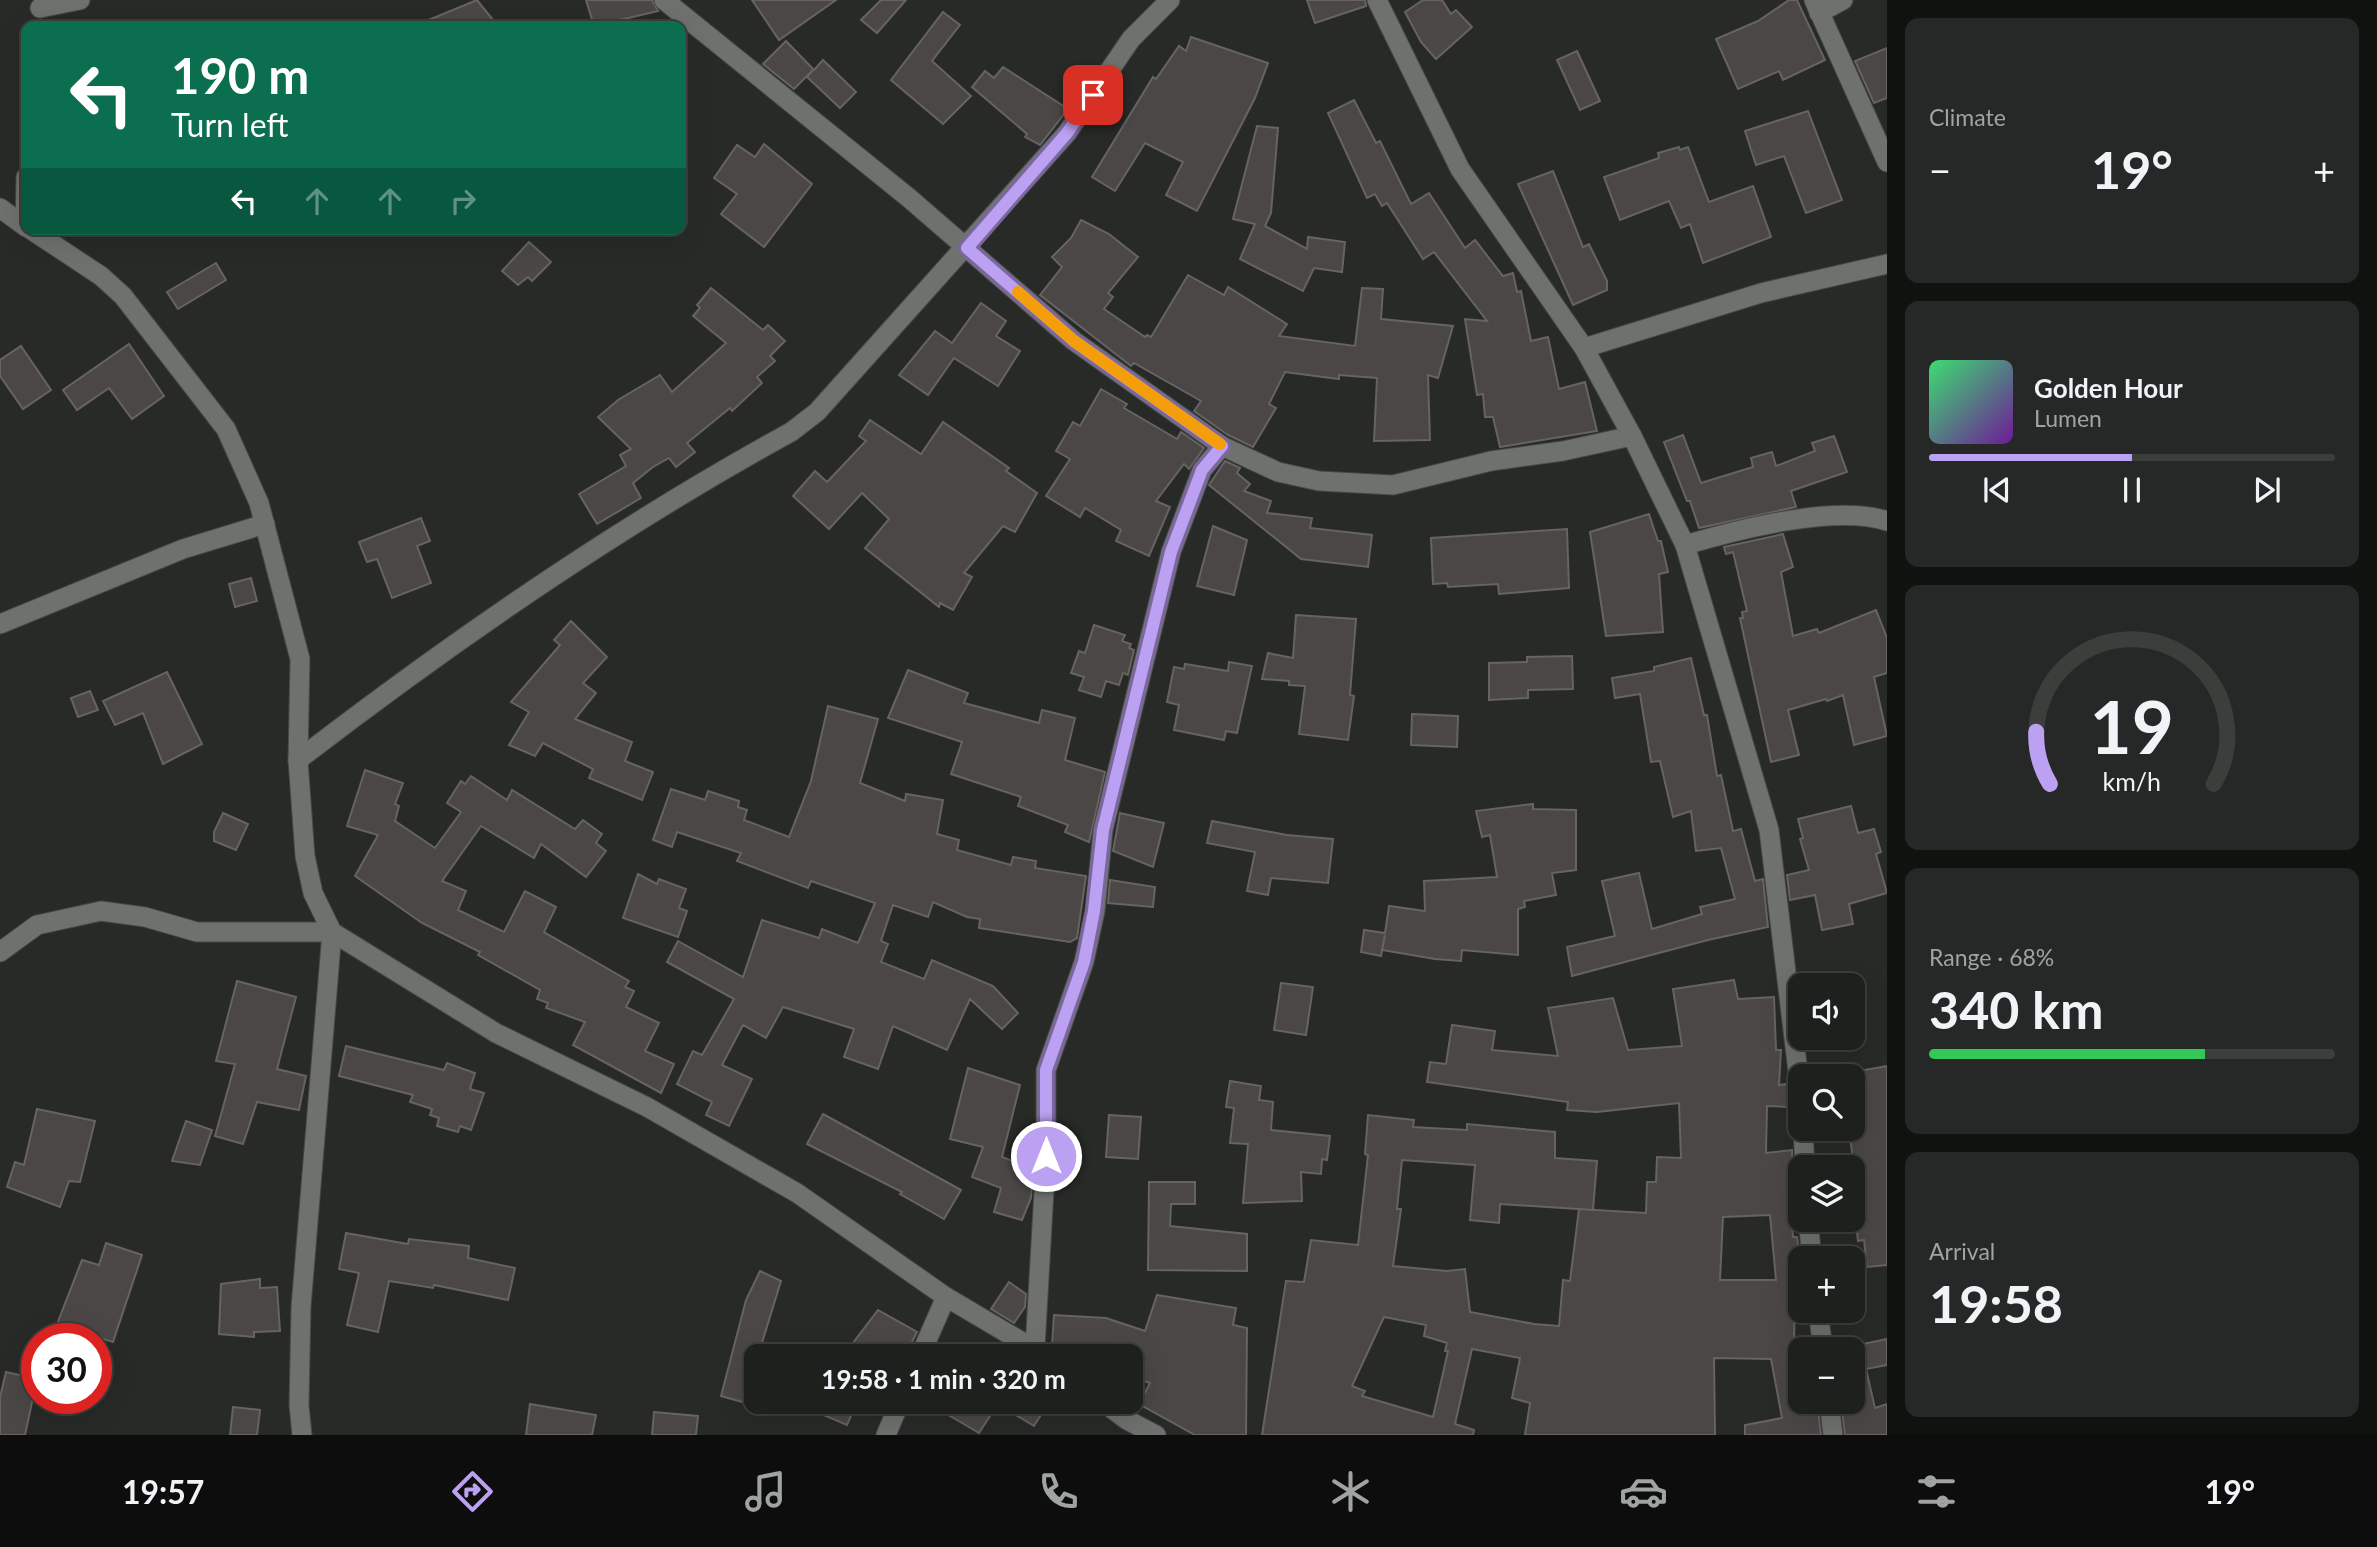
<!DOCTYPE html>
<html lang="en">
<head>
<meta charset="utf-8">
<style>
  body { margin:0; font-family:Lato,sans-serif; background:#252826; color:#f1f3f6; height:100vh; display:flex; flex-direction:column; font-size:26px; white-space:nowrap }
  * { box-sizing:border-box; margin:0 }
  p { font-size:23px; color:#a0a3a4 }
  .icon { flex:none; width:38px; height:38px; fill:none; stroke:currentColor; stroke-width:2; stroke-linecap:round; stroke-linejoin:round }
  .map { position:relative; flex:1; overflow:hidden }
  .sheet { display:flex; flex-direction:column; gap:18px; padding:18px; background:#101210; width:490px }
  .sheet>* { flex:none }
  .banner { position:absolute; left:21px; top:21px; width:665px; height:214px; border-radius:14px; box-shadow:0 7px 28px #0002,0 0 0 2px #3b3e3b; background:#0b6e4f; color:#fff; overflow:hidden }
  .controls { position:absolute; left:1788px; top:973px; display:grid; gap:14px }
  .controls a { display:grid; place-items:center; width:77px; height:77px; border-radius:14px; background:#1d201d; box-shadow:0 7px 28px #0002,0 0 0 2px #3b3e3b; font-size:35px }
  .speed { position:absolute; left:21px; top:1323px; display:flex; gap:14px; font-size:35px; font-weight:700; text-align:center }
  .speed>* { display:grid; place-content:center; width:91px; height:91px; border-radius:50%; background:#1d201d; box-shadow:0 7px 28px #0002,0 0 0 2px #3b3e3b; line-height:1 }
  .speed .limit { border:10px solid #d22; background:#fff; color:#111 }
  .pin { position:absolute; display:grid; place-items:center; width:60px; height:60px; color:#fff; margin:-30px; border-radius:14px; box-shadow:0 4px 10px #0006 }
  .me { position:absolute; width:77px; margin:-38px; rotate:0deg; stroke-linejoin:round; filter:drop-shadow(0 0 5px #0008) }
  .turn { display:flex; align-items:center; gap:24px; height:147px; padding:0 35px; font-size:32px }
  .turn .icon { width:91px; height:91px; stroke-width:2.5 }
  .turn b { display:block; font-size:49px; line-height:60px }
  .lanes { display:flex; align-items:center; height:66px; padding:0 35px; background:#0003; justify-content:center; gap:35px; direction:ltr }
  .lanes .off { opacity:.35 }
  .big { font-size:52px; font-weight:700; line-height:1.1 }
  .sheet .widget { flex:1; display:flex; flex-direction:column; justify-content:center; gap:10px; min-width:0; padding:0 24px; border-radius:14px; background:#252826 }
  .sheet .dial { align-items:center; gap:0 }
  .dial svg { height:182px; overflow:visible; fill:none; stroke:#3b3e3b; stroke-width:7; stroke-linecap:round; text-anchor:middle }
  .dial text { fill:#f1f3f6; stroke:none }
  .song { display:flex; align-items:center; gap:21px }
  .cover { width:84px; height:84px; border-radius:10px; background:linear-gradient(135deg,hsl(140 70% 55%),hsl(280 70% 35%)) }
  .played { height:7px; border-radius:4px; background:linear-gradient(90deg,#bca0f2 50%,#3b3e3b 50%) }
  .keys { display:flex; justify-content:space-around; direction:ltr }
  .heat { display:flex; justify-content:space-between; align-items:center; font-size:38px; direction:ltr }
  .charge { height:10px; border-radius:5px; background:linear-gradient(90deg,#34c759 68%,#3b3e3b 0) }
  .trip { position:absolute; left:744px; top:1344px; width:399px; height:70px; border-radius:14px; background:#1d201d; box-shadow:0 7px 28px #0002,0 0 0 2px #3b3e3b; font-weight:700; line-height:70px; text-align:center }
  .tab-bar { display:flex; height:112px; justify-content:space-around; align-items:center; background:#0c0d0c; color:#a0a3a4 }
  .tab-bar .icon { width:49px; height:49px }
  .tab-bar .current { color:#bca0f2 }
  .tab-bar b { font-size:32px; color:#f1f3f6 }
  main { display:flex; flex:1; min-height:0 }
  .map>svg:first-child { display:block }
  .building { fill:#4a4746; stroke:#676363; stroke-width:2; fill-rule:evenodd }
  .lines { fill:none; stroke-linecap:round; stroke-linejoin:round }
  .minor-casing { stroke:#464846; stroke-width:21 }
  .minor { stroke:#6e716e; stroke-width:19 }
  .route-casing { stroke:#7a689d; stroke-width:18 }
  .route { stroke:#bca0f2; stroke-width:12 }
  .slow { stroke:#f59e0b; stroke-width:12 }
</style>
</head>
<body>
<main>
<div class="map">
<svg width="1887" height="1435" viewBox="0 0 1887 1435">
  <rect width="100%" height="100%" fill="#272a27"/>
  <g class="building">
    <path d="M477,0L498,26H414Z"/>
    <path d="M586,0H652L658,11L594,26Z"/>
    <path d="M752,0H836L779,40Z"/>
    <path d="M881,0H906L877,33L861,20Z"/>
    <path d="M1307,0H1365L1366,6L1315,23Z"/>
    <path d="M1423,0H1442L1451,14L1456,10L1472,27L1436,59L1421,42L1405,12Z"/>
    <path d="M1789,0H1797L1825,60L1783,80L1779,71L1738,89L1716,39L1758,21Z"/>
    <path d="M943,12L960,25L932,61L971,96L943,124L891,80Z"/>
    <path d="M1191,37L1268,63L1255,98L1197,211L1166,195L1183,162L1145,143L1115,191L1092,177L1153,77L1156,79L1179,46L1186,51Z"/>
    <path d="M786,41L814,70L823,60L856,92L840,108L807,77L813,70L794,89L763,64Z"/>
    <path d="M1887,48V98L1874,103L1855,61Z"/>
    <path d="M1577,51L1600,101L1580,110L1557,60Z"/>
    <path d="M1003,67L1068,109L1040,145L1025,137L1027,134L972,87L985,71L994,78Z"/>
    <path d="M1354,100L1376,143L1380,141L1411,204L1429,193L1465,248L1475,240L1503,276L1513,273L1517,292L1521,291L1531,341L1548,337L1559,389L1585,382L1597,431L1500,447L1493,417H1485L1483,394L1477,395L1465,319L1487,321L1434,252L1423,259L1387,203L1382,206L1375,194L1367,198L1328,113Z"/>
    <path d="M1808,111L1842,200L1806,213L1784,156L1756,165L1745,131Z"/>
    <path d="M1257,126L1278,128L1271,213L1265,226L1307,249L1308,237L1345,242L1342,272L1314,268L1303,291L1240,259L1255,224L1233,219Z"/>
    <path d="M764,144L812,184L764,247L721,214L737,194L714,178L737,145L755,157Z"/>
    <path d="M1679,147L1680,150L1688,147L1709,202L1753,186L1771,237L1703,263L1690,224L1681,228L1669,201L1620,220L1604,177L1659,158L1658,153Z"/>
    <path d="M1553,171L1583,247L1589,244L1607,281V290L1573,305L1518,184Z"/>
    <path d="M1081,220L1109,234L1138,257L1108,293L1113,297L1104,309L1145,337L1147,335L1151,337L1188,275L1224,295L1228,287L1287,324L1279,336L1355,346L1362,288L1383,289L1381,319L1453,326L1438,378L1428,375L1430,440L1374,441L1377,378L1339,375V379L1285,372L1269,404L1276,408L1253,447L1228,435L1194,411L1201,401L1134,363L1131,366L1040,295L1062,267L1052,257L1071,238Z"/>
    <path d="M529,242L551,262L532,281L528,277L518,285L502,271Z"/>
    <path d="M216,263L226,280L178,309L167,292Z"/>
    <path d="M711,288L763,330L768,325L785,341L770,356L775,361L757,377L762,383L732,411L730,408L687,443L695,452L676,467L669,458L653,467L633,483L641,498L597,524L579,494L626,466L620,455L631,449L598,417L618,400L660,375L672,392L726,343L693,316L700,308L697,305Z"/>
    <path d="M981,303L1006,321L996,336L1020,351L998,386L954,358L928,395L899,375L935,331L952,343Z"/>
    <path d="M129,344L164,396L132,419L109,388L77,410L63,390Z"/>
    <path d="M21,346L51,390L23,409L0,376V360Z"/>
    <path d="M1101,389L1127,404L1124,408L1177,439L1181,432L1204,448L1189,469L1184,464L1156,501L1170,507L1149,556L1116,541L1121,530L1085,508L1080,517L1046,496L1070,459L1056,451L1073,422L1080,426Z"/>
    <path d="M870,420L921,454L943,422L1009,468L1006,471L1037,493L1015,532L1003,526L964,573L972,577L953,610L940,603L939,607L865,548L889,519L862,493L829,529L793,496L815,471L827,482L866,441L859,436Z"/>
    <path d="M1683,435L1701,483L1753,467L1751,458L1772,452L1776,466L1815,451L1812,443L1834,436L1847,472L1791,491L1796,507L1699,528L1690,501H1687L1664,442Z"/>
    <path d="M1225,461L1240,468L1237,473L1250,484L1244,491L1271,501L1267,513L1312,518L1310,528L1372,535L1368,567L1301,559L1209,485Z"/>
    <path d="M1649,514L1658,541H1661L1668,572L1659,574L1663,632L1606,636L1590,532Z"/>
    <path d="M421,518L430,541L417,546L431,583L392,598L377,559L367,562L359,542Z"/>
    <path d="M1213,526L1247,540L1234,595L1197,586Z"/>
    <path d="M1567,529L1569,588L1499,594L1498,584L1448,587L1447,583L1433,584L1431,538Z"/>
    <path d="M1783,534L1793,567L1781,572L1793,636L1817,629L1819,633L1876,610L1887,638V673L1874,677L1887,736L1854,745L1843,695L1827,701L1826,699L1788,710L1799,755L1771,762L1740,618H1743L1742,612L1747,611L1733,552L1726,554L1724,547Z"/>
    <path d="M251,578L257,601L235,607L229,584Z"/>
    <path d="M1296,615L1356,619L1350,695L1354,696L1348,740L1299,734L1305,686L1289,685V681L1262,679L1268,653L1293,658Z"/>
    <path d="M571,621L607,657L583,683L596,693L575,719L632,742L625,761L653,772L642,800L589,778L593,769L543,743L535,756L509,745L529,712L511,702L560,645L554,640Z"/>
    <path d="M1094,625L1125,635L1122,641L1131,644L1129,648L1134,650L1128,675L1123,673L1119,685L1106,681L1101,697L1079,690L1084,677L1071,673L1079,651L1085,653Z"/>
    <path d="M1572,656L1573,689L1528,690V698L1489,700V663L1527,662V657Z"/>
    <path d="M1691,658L1704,715H1707L1717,776L1721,775L1733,831L1741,829L1755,881L1763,879L1768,927L1708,940L1572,976L1567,947L1615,936L1602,881L1639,873L1652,929L1702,914L1700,907L1735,899L1721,848L1696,851L1691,811L1673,817L1660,761L1651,762L1640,694L1615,698L1612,678L1654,671V667Z"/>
    <path d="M1229,662L1252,666L1237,733L1226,731L1224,740L1174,730L1179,705L1167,702L1174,667L1184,669L1185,664L1228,671Z"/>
    <path d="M908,670L968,693L964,703L1039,723L1042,710L1075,718L1065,760L1105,772L1089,842L1065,832L1068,825L1018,806L1021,797L951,774L962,742L888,718Z"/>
    <path d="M167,672L202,744L163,764L143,713L115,725L103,701Z"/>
    <path d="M90,691L98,710L78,717L71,698Z"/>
    <path d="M828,706L878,719L860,783L905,801L906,794L943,800L937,834L959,840L957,850L1011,865L1013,857L1036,861L1035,868L1086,876L1077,938L1070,942L979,928L980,919L967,917L933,902L928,917L893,905L881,941L888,944L881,962L924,979L932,960L993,986L1018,1013L1002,1029L970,999L947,1050L893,1026L878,1069L844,1057L854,1029L783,1007L766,1038L743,1025L722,1065L752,1079L729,1126L706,1115L712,1102L677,1084L693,1051L702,1055L734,999L667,962L678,941L743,977L762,920L819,938L822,929L858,943L875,903L811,881L808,888L737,861L741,853L677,832L672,847L653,840L671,789L705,800L708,791L739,801L738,807L747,810L744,820L789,837L811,781Z"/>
    <path d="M1412,714L1458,716L1457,747L1411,745Z"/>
    <path d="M365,770L403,783L395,804L399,806L395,821L435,848L461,812L447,803L461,781L465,784L471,776L507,800L512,790L575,829L583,820L602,834L596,843L606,851L586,877L541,844L534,858L481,826L442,881L466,891L458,910L504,932L525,891L556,907L544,932L629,981L625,987L634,991L626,1007L659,1023L645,1051L674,1064L661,1093L573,1045L585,1022L546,1008L548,1003L537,999L540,990L478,955L480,952L422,923L355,876L378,835L347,826Z"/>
    <path d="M1533,804V809L1576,810V870L1552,873L1556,895L1524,901L1525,907L1518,909V955L1462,950L1461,961L1435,959L1382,950L1385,935L1381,956L1361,952L1364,930L1385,933L1389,906L1425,911L1424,881L1497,877L1490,835L1482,837L1476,811Z"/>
    <path d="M1851,806L1858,833L1874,829L1881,852L1876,854L1887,893L1849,904L1853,924L1822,930L1815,895L1790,900L1787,875L1809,870L1800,839L1803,838L1798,819Z"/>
    <path d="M223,813L248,824L236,850L214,841V832Z"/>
    <path d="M1120,813L1164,823L1153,867L1113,851Z"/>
    <path d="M1212,821L1287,835L1333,839L1328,883L1271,878L1268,895L1247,891L1255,852L1207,843Z"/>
    <path d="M638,874L657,884L659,879L686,889L679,908L687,911L678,937L623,918Z"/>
    <path d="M1110,880L1155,887L1153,907L1108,903Z"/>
    <path d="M1734,980L1738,999L1774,997L1776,1050H1781L1779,1085L1787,1084L1788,1107L1767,1106L1766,1153L1792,1150L1793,1196H1789L1793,1237H1797L1801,1265V1270H1795L1794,1350L1801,1349V1402H1817L1821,1435H1745V1425L1782,1418L1771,1359L1714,1358L1715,1435H1525L1530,1403L1512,1398L1520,1358L1472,1349L1455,1424L1474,1430L1473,1435H1262L1286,1281L1304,1282L1311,1240L1358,1245L1368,1155L1365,1154L1368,1115L1414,1120L1413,1127L1467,1130V1124L1555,1132V1158L1597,1161L1593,1210L1500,1204L1499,1223L1470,1220L1475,1165L1402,1160L1397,1209H1401L1393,1266L1447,1271L1465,1269L1470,1312L1534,1324L1559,1326L1563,1280L1570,1281L1579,1209L1646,1213L1647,1182H1656L1657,1157L1681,1158L1679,1103L1597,1112L1567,1110L1568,1102L1427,1082L1430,1062L1446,1064L1452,1025L1495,1031L1492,1050L1558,1056L1548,1008L1613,998L1628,1050L1682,1046L1673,989ZM1770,1215L1776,1280H1720L1723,1217ZM1384,1317L1426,1325L1424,1336L1447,1343L1445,1351H1448L1433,1417L1362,1396L1365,1391L1352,1386Z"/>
    <path d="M237,981L296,997L277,1069L306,1076L299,1110L257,1102L243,1144L215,1136L235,1064L216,1061Z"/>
    <path d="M1281,983L1313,987L1306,1035L1274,1030Z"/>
    <path d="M346,1046L444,1070L447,1063L475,1073L470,1089L484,1093L471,1130L460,1126L458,1132L437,1126L439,1118L430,1115L432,1109L410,1102L413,1095L339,1076Z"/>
    <path d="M1887,1066V1265L1867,1267L1864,1240L1858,1241L1855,1213L1860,1212L1849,1129H1853V1072Z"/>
    <path d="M968,1068L1020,1085L1002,1157L1033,1169L1031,1198L1022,1220L994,1212L1001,1188L972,1177L983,1147L950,1139Z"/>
    <path d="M1230,1081L1261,1086L1259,1100L1273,1102L1271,1130L1330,1136L1327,1160L1322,1159L1321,1174L1301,1172L1302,1201L1243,1203L1248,1144L1230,1143L1234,1108L1226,1107Z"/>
    <path d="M37,1109L95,1121L80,1182L69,1181L60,1207L7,1187L15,1162L24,1165Z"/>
    <path d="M823,1114L961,1190L944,1219L900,1194L902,1192L807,1144Z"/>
    <path d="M1109,1115L1141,1117L1138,1159L1106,1157Z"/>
    <path d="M186,1121L212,1130L200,1165L172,1161Z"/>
    <path d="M1149,1182H1195V1204H1171L1170,1226L1247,1234V1271L1148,1270Z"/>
    <path d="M346,1233L408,1244L409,1239L469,1246L468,1258L515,1268L508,1300L434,1285L433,1288L389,1281L378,1332L347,1325L359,1273L339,1269Z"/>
    <path d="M106,1243L142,1255L113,1342L57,1324L82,1260L99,1265Z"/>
    <path d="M760,1271L781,1281L761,1346L757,1345L742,1402L721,1396L746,1300Z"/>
    <path d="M260,1279V1288L277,1287L280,1331L254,1332V1337L219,1334L221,1284Z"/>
    <path d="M1009,1282L1026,1294L1025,1307L1014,1323L991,1309Z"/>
    <path d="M1157,1295L1236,1308L1233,1325L1247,1328L1246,1435H1195L1139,1404L1150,1383L1130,1376V1356L1058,1354L1052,1345L1054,1315L1106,1318L1145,1331Z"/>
    <path d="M878,1310L917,1332L905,1356H843Z"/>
    <path d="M1887,1339V1365L1866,1369L1875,1408L1887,1404V1435H1845L1841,1402H1853V1346Z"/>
    <path d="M6,1372L37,1379L25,1435H0V1397Z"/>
    <path d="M793,1402H857L847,1425Z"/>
    <path d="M931,1402H935L992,1413L979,1433L930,1404Z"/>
    <path d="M994,1402H1049L1034,1426Z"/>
    <path d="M530,1404L596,1415L592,1435H526Z"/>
    <path d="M233,1407L260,1410L257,1435H230Z"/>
    <path d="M654,1412L698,1416L696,1435H652Z"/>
  </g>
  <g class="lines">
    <defs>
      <g id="minor">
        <path d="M664,0L909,198L1074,341L1222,446L1278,472L1319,481L1393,485L1491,461L1563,451L1632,436"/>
        <path d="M1377,0L1460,169L1584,348L1632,436L1685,545L1769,830L1801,1097"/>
        <path d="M1814,0L1887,162"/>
        <path d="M40,8L80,0"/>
        <path d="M1819,13L1843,0"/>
        <path d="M0,208L26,227"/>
        <path d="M25,226L26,177"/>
        <path d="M30,229L101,276L123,296L226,429L259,503L300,659L298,760L305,856L313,893L332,932L496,1033L647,1107L797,1193L946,1297L1046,1356"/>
        <path d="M1584,348L1761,293L1887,264"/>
        <path d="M1685,545C1736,530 1836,504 1887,521"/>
        <path d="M0,624L183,549L265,524"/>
        <path d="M298,760C454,640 617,527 791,432L817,412L1067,133L1131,39L1170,0"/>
        <path d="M0,952L37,925L101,911L145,917L197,932H332L301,1307L299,1405L302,1435"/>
        <path d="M1803,1129L1805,1167"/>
        <path d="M1808,1220L1812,1258"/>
        <path d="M1818,1311L1823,1349"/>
        <path d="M1035,1348L1046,1156V1070L1084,962L1095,911L1103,830L1171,552L1202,470L1222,446"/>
        <path d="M920,1356L946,1297"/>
        <path d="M1103,1402L1127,1420L1156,1435"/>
        <path d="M1829,1402L1833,1435"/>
        <path d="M886,1435L900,1402"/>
      </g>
    </defs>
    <use href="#minor" class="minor-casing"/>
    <use href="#minor" class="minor"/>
  </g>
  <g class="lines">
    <defs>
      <path id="route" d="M1046,1156V1070L1084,962L1094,911L1103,830L1171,552L1202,470L1222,446L1074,341L967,248L1067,133L1093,95"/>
    </defs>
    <use href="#route" class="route-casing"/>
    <use href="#route" class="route"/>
    <path class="slow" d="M1018,292L1074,341L1220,444"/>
  </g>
</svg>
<div class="controls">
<a><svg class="icon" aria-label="sound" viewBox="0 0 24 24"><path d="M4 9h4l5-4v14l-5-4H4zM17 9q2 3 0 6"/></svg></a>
<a><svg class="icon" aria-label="search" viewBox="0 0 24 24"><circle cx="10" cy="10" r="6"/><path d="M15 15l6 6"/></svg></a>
<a><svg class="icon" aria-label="layers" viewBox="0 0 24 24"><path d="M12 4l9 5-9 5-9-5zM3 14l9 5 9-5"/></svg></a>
<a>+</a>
<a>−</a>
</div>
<div class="speed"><div class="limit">30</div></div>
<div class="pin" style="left:1093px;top:95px;background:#d93025"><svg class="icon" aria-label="arrive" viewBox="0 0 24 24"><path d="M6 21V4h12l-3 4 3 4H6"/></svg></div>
<svg class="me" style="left:1046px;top:1156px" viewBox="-20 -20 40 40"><circle r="17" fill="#bca0f2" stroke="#fff" stroke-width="3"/><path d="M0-11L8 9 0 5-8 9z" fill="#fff"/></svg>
<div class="trip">19:58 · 1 min · 320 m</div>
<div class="banner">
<div class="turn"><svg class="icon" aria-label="left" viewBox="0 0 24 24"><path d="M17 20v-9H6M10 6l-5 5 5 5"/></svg><div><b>190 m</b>Turn left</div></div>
<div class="lanes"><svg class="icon" aria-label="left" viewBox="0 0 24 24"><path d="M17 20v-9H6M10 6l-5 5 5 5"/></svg><svg class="icon off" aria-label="ahead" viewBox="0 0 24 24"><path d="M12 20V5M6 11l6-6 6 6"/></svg><svg class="icon off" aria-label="ahead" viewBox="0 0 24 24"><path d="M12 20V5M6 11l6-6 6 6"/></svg><svg class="icon off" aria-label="right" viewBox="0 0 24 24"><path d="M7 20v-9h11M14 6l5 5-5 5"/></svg></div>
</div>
</div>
<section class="sheet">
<div class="widget"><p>Climate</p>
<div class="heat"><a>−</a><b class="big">19°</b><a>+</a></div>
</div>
<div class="widget">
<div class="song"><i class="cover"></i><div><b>Golden Hour</b><p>Lumen</p></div></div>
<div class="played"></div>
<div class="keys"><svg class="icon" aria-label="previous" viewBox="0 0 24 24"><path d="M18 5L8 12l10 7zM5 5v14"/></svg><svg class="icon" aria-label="pause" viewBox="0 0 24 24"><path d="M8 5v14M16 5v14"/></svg><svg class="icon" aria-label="next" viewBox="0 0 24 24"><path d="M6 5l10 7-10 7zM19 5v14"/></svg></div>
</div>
<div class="widget dial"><svg viewBox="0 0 100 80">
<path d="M14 69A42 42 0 1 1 86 69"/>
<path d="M14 69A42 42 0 0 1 8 46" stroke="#bca0f2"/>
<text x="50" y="56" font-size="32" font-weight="700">19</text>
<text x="50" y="72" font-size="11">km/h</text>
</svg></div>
<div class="widget"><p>Range · 68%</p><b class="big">340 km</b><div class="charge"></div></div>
<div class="widget"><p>Arrival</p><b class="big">19:58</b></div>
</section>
</main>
<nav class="tab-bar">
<b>19:57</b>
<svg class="icon current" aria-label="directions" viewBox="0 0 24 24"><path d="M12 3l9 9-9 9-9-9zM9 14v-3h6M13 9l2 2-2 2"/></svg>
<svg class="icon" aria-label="music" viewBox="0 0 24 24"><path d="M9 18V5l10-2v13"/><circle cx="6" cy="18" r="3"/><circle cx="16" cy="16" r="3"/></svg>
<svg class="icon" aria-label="phone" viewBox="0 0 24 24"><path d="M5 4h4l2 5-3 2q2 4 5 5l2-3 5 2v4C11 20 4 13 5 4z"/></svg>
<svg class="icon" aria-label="climate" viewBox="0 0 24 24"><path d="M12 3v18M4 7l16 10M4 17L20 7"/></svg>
<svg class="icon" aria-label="car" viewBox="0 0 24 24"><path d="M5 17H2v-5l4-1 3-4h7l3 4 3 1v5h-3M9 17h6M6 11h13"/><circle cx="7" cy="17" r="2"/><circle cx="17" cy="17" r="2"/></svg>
<svg class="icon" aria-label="filters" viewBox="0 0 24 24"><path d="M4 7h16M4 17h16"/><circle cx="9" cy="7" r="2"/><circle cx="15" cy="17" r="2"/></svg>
<b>19°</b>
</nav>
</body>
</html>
